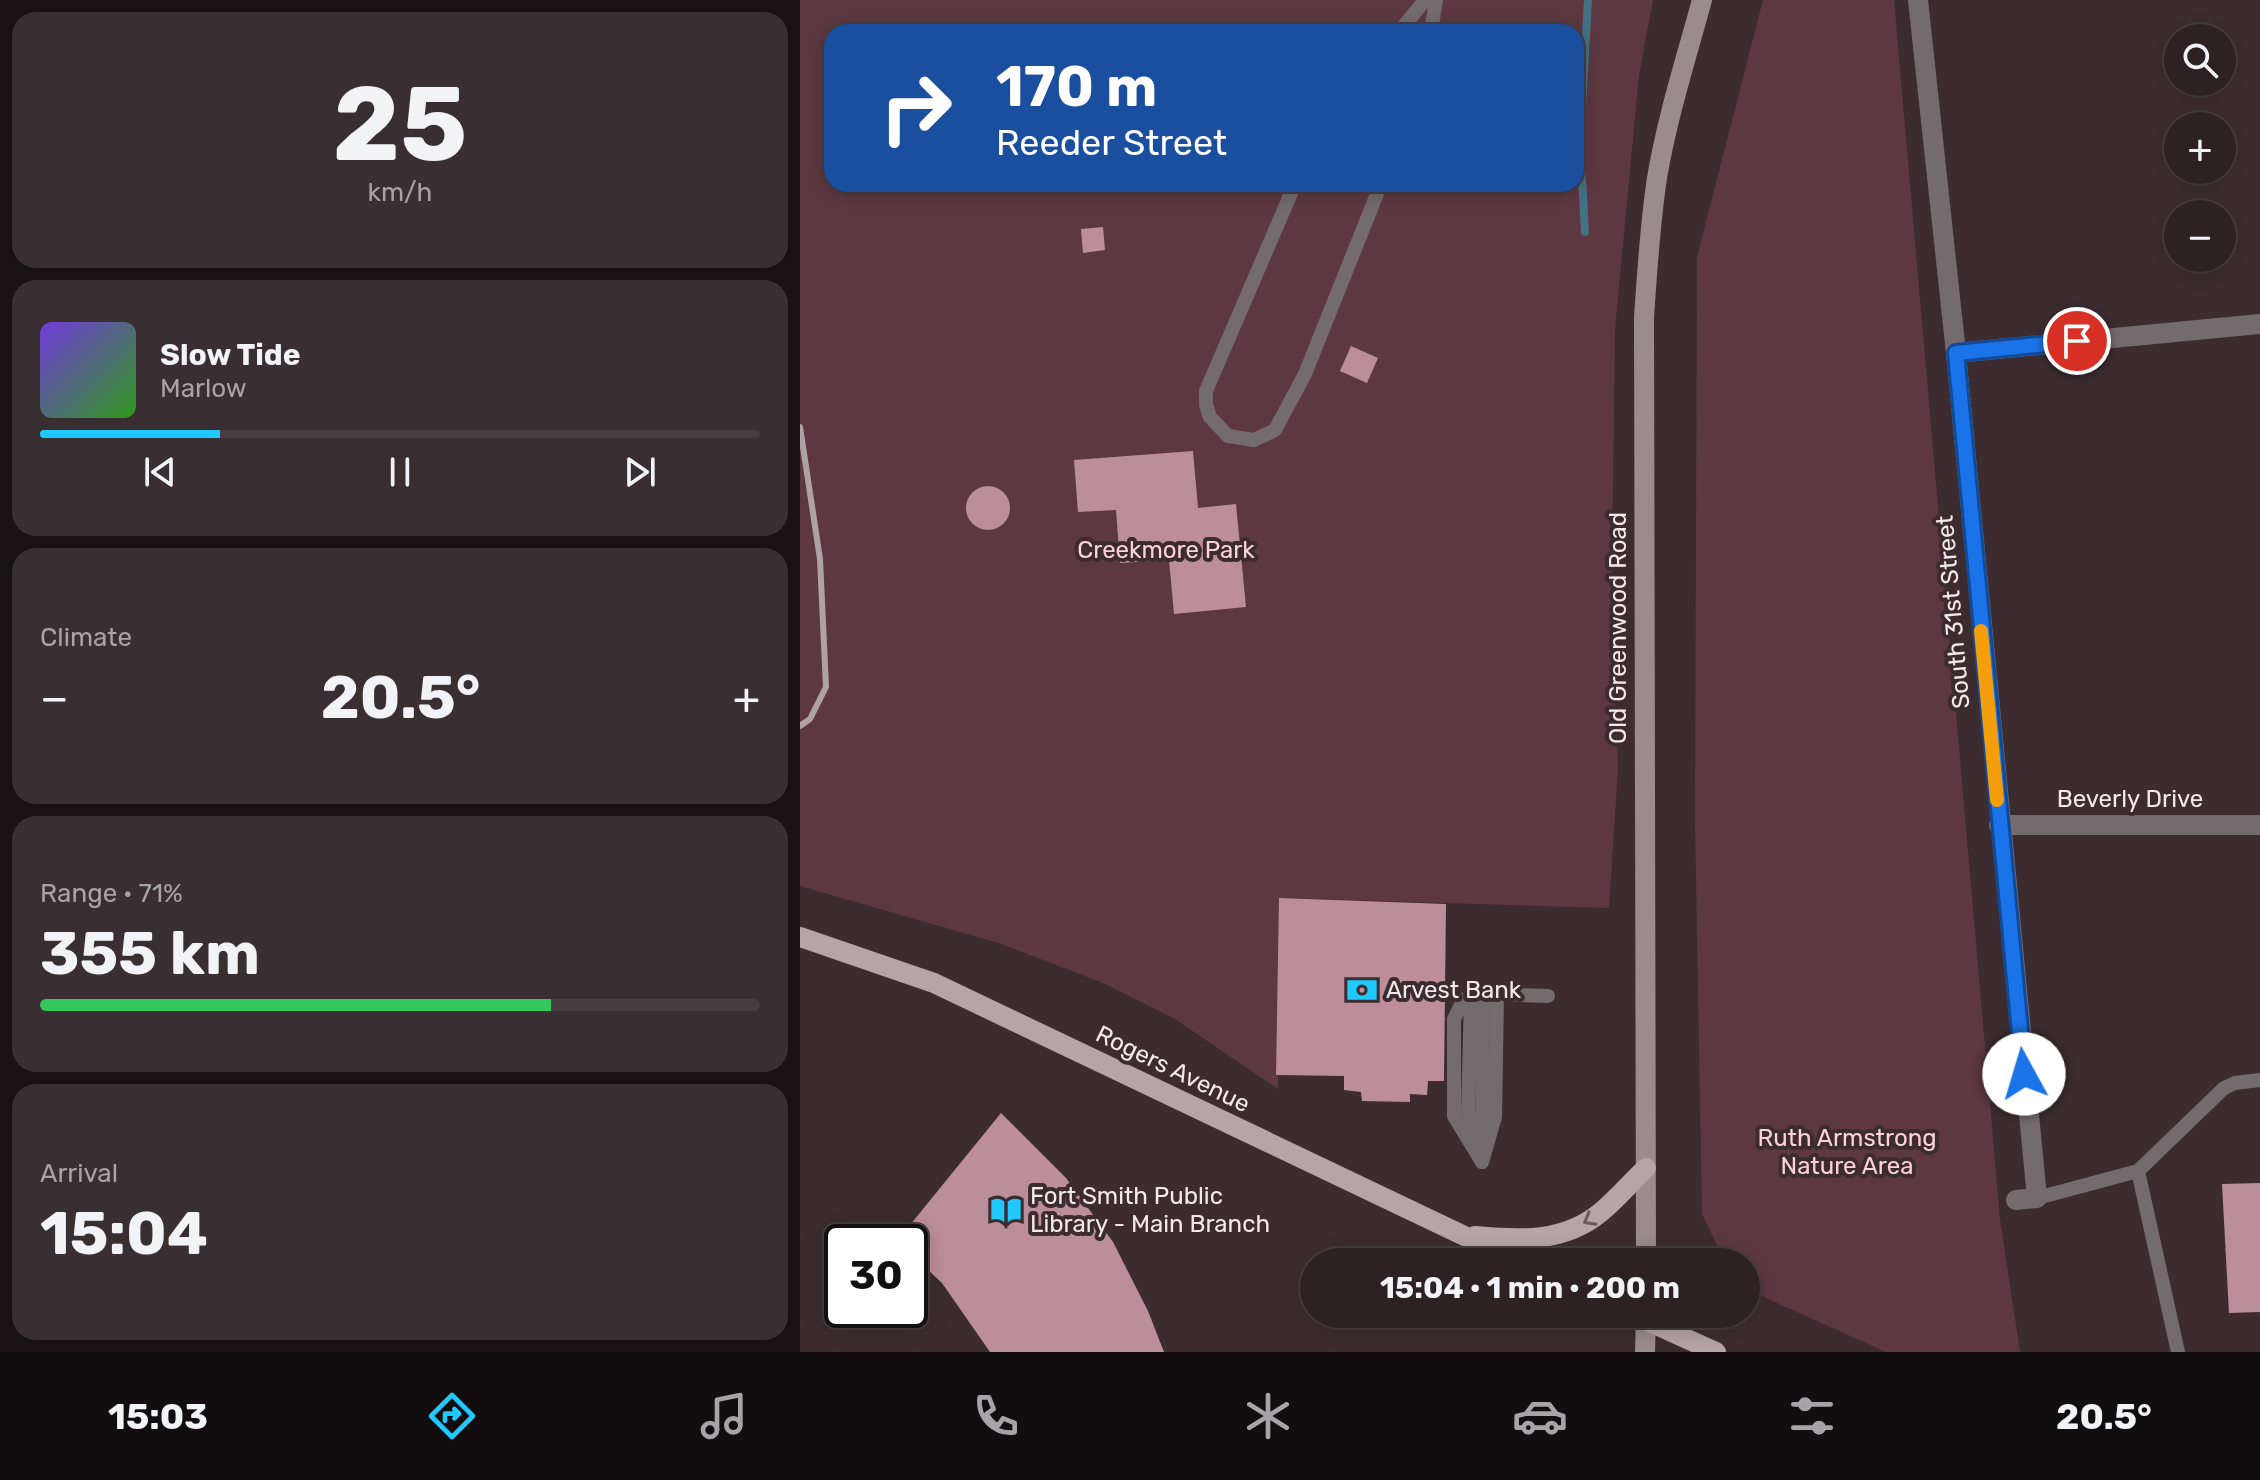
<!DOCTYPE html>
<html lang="en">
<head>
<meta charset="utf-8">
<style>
  body { margin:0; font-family:Rubik,sans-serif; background:#392e31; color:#f1f3f6; height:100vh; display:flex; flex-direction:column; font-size:30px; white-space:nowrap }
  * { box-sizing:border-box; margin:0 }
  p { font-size:26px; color:#a7a3a6 }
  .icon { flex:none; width:44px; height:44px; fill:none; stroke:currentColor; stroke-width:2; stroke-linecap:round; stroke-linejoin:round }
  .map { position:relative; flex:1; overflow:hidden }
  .details { display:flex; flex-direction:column; gap:12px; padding:12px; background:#191214; width:800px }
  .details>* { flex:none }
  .banner { position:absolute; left:24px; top:24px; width:760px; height:168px; border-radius:24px; box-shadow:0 4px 20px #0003,0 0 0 2px #483e41; background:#1a4fa0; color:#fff; overflow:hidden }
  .tools { position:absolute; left:1364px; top:24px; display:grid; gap:16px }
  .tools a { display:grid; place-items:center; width:72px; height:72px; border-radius:50%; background:#2d2124; box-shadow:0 4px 20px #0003,0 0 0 2px #483e41; font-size:40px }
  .speed { position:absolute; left:24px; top:1224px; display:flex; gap:16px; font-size:40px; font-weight:700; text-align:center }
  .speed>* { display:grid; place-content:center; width:104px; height:104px; border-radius:50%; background:#2d2124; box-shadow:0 4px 20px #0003,0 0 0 2px #483e41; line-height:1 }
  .speed .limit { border:4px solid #111; border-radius:12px; background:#fff; color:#111 }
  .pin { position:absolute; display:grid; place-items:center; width:68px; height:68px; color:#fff; margin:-34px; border:4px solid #fff; border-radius:50%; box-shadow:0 2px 8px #0007 }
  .me { position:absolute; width:88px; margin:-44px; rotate:354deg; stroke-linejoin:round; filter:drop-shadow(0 0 6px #0008) }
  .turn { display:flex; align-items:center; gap:28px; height:168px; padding:0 40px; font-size:36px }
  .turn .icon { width:104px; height:104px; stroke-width:2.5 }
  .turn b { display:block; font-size:56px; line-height:68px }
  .big { font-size:60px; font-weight:700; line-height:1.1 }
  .details .widget { flex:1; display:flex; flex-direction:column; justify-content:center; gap:12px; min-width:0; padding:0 28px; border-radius:24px; background:#392e31 }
  .details .dial { align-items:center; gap:0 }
  .dial b { font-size:104px; line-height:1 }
  .song { display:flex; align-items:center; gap:24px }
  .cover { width:96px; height:96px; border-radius:12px; background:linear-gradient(135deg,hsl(260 70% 55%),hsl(110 70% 35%)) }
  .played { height:8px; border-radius:4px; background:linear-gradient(90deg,#1fc9fd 25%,#483e41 25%) }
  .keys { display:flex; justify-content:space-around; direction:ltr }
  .heat { display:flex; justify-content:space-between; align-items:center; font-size:44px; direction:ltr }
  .charge { height:12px; border-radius:6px; background:linear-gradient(90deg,#34c759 71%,#483e41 0) }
  .trip { position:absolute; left:500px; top:1248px; width:460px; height:80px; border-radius:40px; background:#2d2124; box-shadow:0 4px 20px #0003,0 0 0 2px #483e41; font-weight:700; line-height:80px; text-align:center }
  .dock { display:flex; height:128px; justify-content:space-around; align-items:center; background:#120d0e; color:#a7a3a6 }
  .dock .icon { width:56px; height:56px }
  .dock .active { color:#1fc9fd }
  .dock b { font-size:36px; color:#f1f3f6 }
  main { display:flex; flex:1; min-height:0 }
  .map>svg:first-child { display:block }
  .green { fill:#5d3841; fill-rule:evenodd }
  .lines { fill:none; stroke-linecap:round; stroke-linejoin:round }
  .stream { stroke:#447184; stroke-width:8 }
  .building { fill:#bc8e99 }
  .lane { stroke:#736b6d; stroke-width:14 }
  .street { stroke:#736b6d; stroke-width:20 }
  .secondary { stroke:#998b8e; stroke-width:20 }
  .primary { stroke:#b5a4a8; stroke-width:20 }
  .rail { stroke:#afa2a5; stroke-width:6 }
  .oneway { stroke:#6c5c60 }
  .route-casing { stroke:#114b97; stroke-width:20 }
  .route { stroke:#1a73e8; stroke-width:14 }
  .slow { stroke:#f59e0b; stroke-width:14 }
  .labels { text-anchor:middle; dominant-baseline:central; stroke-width:8; stroke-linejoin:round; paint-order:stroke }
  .park-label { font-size:24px; fill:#fdd0da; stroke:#3c2c30 }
  .street-label { font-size:24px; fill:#f3e8ea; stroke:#3c2c30 }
  .poi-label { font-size:24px; fill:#f3e8ea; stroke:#3c2c30; text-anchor:start }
</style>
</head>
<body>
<main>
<section class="details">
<div class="widget dial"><b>25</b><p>km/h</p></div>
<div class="widget">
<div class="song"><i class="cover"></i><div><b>Slow Tide</b><p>Marlow</p></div></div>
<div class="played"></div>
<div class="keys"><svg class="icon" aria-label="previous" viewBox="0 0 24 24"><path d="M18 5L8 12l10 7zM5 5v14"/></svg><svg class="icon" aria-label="pause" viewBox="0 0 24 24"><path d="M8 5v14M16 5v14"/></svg><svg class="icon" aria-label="next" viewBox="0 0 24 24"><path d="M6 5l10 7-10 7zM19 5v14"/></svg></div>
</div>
<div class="widget"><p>Climate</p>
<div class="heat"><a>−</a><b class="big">20.5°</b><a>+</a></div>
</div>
<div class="widget"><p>Range · 71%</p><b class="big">355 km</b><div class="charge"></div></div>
<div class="widget"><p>Arrival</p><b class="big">15:04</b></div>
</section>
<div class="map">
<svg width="1460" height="1352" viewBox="0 0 1460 1352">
  <rect width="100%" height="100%" fill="#3c2c30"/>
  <g class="green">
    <path d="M0,0H853L839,75L815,329L812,572L818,769L809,908L479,898L478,1089L375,1019L303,983L202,944L0,886ZM32,32H776V184H32Z"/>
    <path d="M963,0H1094L1200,1219L1220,1352H1086L946,1289V1262H925L902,1214L895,820L897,257Z"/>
  </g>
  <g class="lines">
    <path class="stream" d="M785,232L780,143L788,0"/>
  </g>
  <g class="building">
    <path d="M303,227L305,250L283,253L281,229Z"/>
    <path d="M551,346L578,358L567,383L540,371Z"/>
    <path d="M393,451L398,508L436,504L446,607L374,614L369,560L320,563L316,510L278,512L274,460Z"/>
    <circle cx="188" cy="508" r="22"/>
    <path d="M479,898L646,904L644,1081H628L627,1095L610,1094V1102L562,1101L561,1092L544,1090V1076L476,1075Z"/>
    <path d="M201,1113L266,1178L313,1242L348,1311L364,1352H190L142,1283L110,1253V1242L97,1241Z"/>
    <path d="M1460,1183V1312L1429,1313L1422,1184Z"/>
  </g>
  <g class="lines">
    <g class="lane">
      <path d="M599,32L625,0"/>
      <path d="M631,32L636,0"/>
      <path d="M495,184L406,391V405L410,417L428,436L454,440L475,430L505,374L581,184"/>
      <path d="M671,998L668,1112L677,1142"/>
      <path d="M682,1142L683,996"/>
      <path d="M682,1162L654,1116V1019L664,999L688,994L748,996"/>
      <path d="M682,1162L695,1117L697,995"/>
      <path d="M1338,1171L1424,1088L1435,1083L1460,1080"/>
      <path d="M1237,1198L1338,1171L1378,1352"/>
    </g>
    <g class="street">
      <path d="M1118,0L1156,353L1237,1198L1216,1200"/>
      <path d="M1156,353L1460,324"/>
      <path d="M1199,825H1460"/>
    </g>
    <g class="secondary">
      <path d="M846,1262L844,318C847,271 850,224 857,178C867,118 886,59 902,0"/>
      <path d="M845,1352L846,1314"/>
    </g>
    <g class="primary">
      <path d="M0,937L134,983L719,1262"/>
      <path d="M675,1236C720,1240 764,1243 801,1212C817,1199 831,1182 846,1168"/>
      <path d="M832,1314L916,1352"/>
    </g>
    <path class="rail" d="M0,427L20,559L26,687L10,719L0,726"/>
  </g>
  <defs><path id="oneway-chevron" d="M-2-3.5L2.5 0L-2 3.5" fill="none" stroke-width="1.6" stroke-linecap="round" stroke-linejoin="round" transform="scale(2)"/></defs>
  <use class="oneway" href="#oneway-chevron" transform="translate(789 1220) rotate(150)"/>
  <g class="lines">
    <defs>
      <path id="route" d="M1224,1074L1156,353L1277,341"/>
    </defs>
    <use href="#route" class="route-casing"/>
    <use href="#route" class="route"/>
    <path class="slow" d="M1181,631L1197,800"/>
  </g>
  <defs>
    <symbol id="bank-bare" viewBox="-9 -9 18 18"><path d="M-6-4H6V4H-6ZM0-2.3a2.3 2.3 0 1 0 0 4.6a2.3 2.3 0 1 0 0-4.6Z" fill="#1fc9fd" stroke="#3c2c30" stroke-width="2.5" paint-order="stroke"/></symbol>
    <symbol id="library-bare" viewBox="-9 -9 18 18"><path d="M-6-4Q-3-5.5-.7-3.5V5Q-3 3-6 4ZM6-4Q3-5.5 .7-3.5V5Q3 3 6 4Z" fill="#1fc9fd" stroke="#3c2c30" stroke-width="2.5" paint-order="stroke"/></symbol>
  </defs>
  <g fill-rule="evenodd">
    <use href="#bank-bare" x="540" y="968" width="44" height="44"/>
    <use href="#library-bare" x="184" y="1188" width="44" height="44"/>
  </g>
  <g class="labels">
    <g class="park-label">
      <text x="366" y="550">Creekmore Park</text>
      <text x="1047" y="1138">Ruth Armstrong<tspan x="1047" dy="28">Nature Area</tspan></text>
    </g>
    <g class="street-label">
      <text transform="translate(1153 612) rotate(-95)">South 31st Street</text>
      <text transform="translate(818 628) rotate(-90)">Old Greenwood Road</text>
      <text x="1330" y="799">Beverly Drive</text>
      <text transform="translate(373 1069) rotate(26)">Rogers Avenue</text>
    </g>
    <g class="poi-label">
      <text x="586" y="990">Arvest Bank</text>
      <text x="230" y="1196">Fort Smith Public<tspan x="230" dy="28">Library - Main Branch</tspan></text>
    </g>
  </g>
</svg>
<div class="tools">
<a><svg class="icon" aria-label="search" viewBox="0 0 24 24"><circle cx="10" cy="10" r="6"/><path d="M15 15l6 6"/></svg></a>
<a>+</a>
<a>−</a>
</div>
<div class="speed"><div class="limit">30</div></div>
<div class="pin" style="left:1277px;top:341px;background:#d93025"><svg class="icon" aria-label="arrive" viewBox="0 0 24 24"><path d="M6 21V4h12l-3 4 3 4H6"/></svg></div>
<svg class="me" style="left:1224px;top:1074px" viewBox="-20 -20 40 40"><circle r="19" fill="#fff"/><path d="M0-13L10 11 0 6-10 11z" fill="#1a73e8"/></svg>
<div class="trip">15:04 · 1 min · 200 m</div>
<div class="banner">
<div class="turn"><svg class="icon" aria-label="right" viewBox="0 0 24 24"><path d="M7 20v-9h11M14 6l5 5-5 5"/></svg><div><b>170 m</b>Reeder Street</div></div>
</div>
</div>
</main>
<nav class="dock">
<b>15:03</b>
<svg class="icon active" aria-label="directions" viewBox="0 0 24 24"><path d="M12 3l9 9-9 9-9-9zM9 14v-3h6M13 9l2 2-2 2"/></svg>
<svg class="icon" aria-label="music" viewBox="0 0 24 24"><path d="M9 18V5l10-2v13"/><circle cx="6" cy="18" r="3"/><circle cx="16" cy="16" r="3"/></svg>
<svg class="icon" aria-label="phone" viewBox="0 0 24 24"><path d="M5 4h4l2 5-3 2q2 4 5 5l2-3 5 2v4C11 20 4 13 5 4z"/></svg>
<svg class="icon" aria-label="climate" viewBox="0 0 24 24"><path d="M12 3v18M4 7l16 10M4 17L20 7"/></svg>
<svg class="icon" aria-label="car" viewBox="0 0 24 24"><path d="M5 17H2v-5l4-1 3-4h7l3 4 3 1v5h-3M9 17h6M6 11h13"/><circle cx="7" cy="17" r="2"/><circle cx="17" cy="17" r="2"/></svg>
<svg class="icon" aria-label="filters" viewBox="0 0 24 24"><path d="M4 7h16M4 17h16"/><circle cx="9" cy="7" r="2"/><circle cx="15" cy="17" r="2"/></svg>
<b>20.5°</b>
</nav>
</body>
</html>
